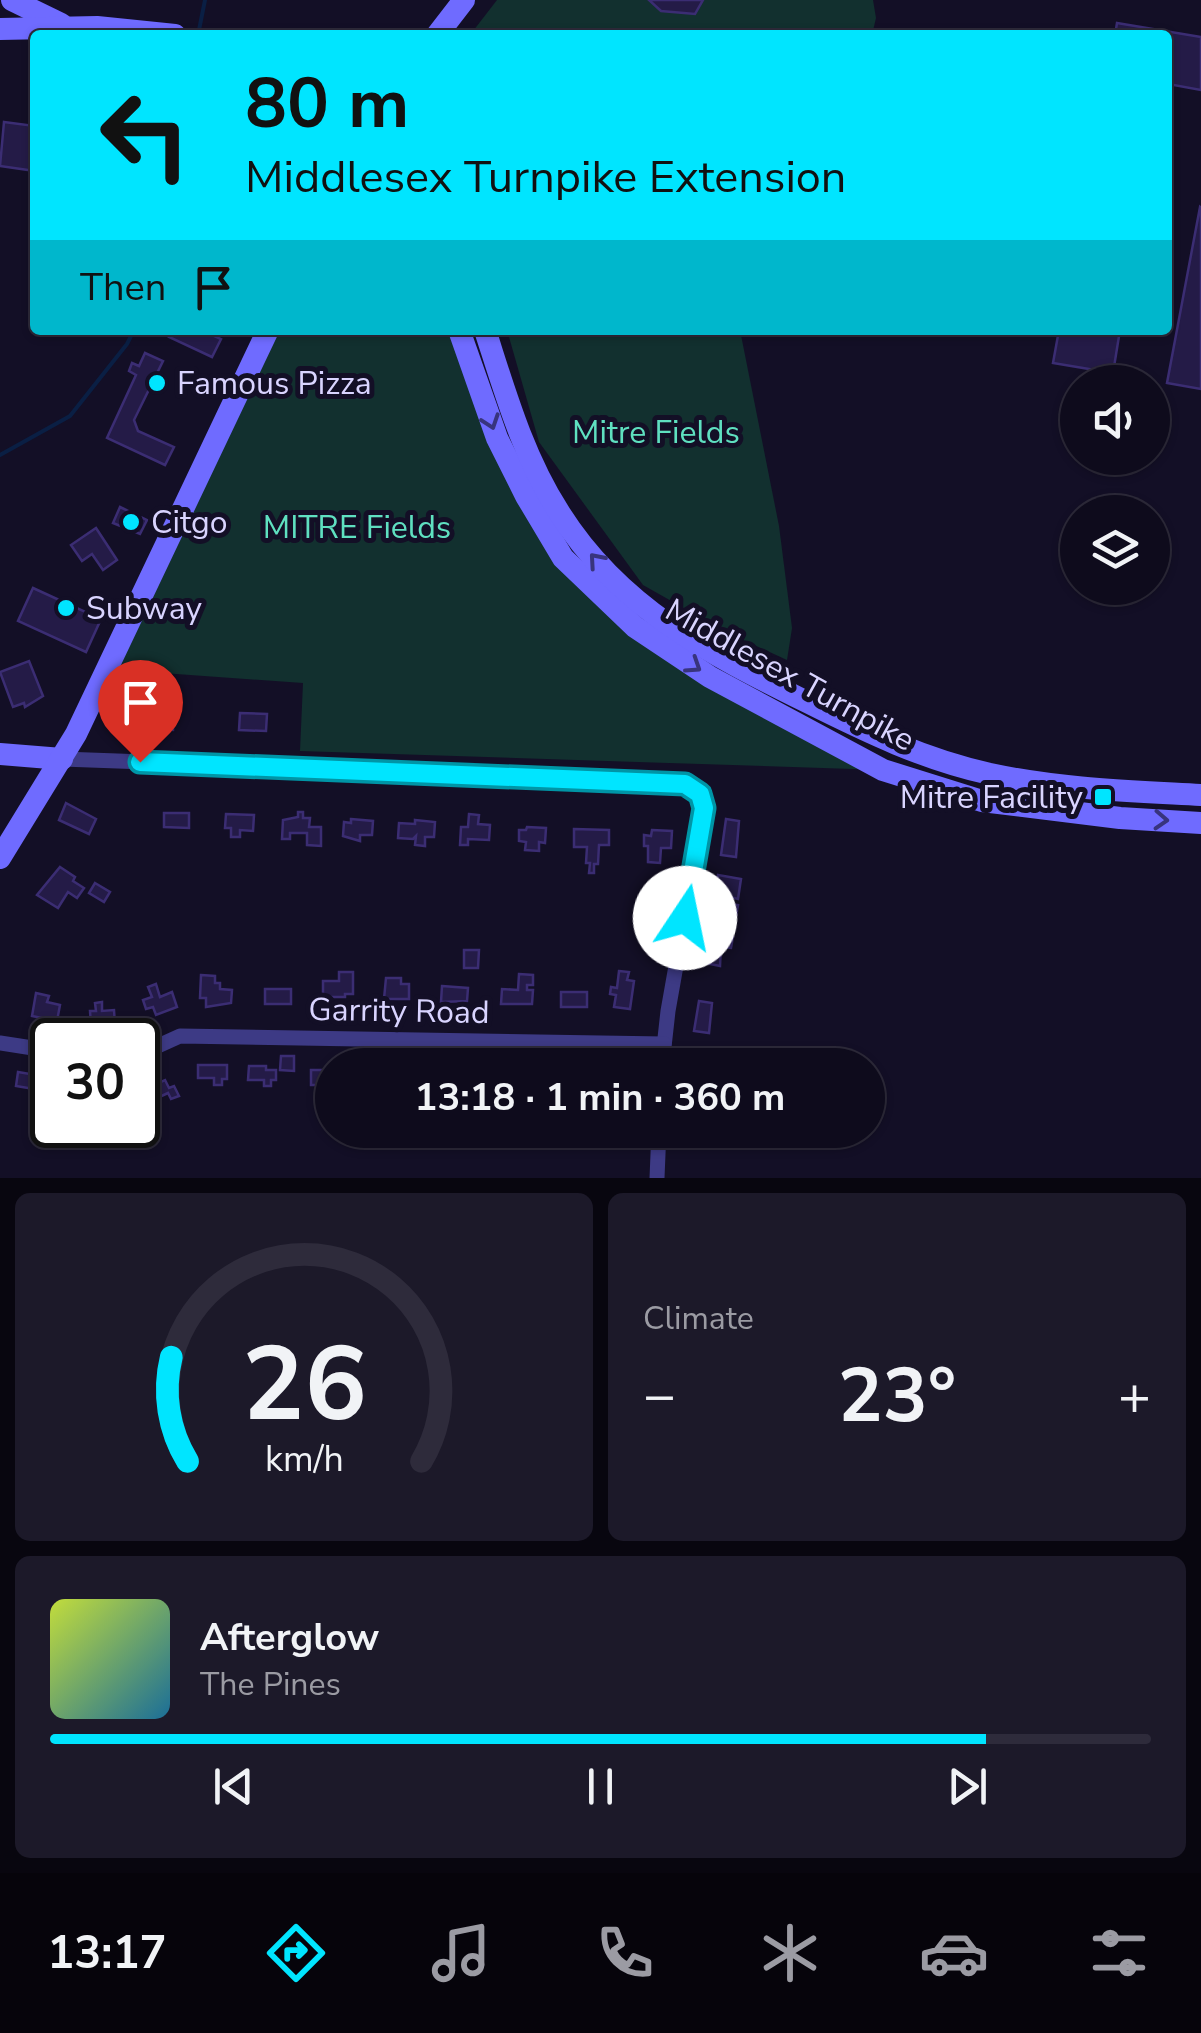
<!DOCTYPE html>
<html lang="en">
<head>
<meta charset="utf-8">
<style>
  body { margin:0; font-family:"Nunito Sans",sans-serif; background:#1c1929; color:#f1f3f6; height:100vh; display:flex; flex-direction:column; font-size:38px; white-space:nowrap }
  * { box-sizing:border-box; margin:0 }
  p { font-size:32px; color:#9b9ba3 }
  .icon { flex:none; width:55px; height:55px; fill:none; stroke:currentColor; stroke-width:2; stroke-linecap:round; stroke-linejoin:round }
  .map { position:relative; height:1178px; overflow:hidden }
  .side { display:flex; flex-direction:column; gap:15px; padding:15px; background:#08060f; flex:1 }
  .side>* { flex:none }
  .top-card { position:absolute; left:30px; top:30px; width:1142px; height:305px; border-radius:10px; box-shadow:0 2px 8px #0004,0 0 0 2px #2e2b3b; background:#00e5ff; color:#111; overflow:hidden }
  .fabs { position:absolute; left:1060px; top:365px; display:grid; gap:20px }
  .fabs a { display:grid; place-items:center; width:110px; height:110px; border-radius:50%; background:#0e0b1c; box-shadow:0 2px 8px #0004,0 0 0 2px #2e2b3b; font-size:50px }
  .speed { position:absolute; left:30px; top:1018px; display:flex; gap:20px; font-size:50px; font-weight:700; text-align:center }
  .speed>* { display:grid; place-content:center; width:130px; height:130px; border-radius:50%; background:#0e0b1c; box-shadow:0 2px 8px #0004,0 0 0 2px #2e2b3b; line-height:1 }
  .speed .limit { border:5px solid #111; border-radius:15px; background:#fff; color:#111 }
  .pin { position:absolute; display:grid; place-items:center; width:85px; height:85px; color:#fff; margin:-102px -42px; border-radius:50% 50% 50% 0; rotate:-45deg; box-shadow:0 0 10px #0007 }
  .pin .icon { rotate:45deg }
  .me { position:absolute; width:110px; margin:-55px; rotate:11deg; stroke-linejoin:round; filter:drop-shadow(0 0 8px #0008) }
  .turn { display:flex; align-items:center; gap:35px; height:210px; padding:0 50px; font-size:45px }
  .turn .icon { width:130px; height:130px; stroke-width:2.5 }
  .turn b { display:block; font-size:70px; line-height:85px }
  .then { display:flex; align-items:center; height:95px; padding:0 50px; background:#0003; gap:20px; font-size:38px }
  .big { font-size:75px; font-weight:700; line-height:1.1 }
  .side .tile { flex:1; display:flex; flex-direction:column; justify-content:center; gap:15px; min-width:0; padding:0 35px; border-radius:15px; background:#1c1929 }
  .side .dial { align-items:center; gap:0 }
  .dial svg { height:260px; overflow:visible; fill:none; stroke:#2e2b3b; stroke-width:7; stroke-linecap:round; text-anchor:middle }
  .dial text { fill:#f1f3f6; stroke:none }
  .song { display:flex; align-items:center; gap:30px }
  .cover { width:120px; height:120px; border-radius:15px; background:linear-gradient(135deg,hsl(70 70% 55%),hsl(200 70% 35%)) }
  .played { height:10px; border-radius:5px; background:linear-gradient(90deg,#00e5ff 85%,#2e2b3b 85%) }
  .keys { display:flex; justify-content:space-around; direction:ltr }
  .heat { display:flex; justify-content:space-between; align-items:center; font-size:55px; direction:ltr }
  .side .tiles { flex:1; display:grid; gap:15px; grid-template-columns:1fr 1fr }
  .tile:last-child { grid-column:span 2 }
  .trip { position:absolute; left:315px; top:1048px; width:570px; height:100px; border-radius:50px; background:#0e0b1c; box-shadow:0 2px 8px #0004,0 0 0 2px #2e2b3b; font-weight:700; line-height:100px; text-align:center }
  .tabs { display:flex; height:160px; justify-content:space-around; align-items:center; background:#06040b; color:#9b9ba3 }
  .tabs .icon { width:70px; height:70px }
  .tabs .active { color:#00e5ff }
  .tabs b { font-size:45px; color:#f1f3f6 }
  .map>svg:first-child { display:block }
  .green { fill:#12302f }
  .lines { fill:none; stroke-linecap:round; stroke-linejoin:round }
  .stream { stroke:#0a1f44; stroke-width:4 }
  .building { fill:#241b47; stroke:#3b2d73; stroke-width:2.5 }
  .street { stroke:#3d3a85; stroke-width:15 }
  .secondary { stroke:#6f6bff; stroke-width:22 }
  .oneway { stroke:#38347d }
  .route-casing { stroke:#0095a6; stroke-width:25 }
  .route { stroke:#00e5ff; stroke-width:18 }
  .poi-dot { fill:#00e5ff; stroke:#130f26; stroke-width:4 }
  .labels { text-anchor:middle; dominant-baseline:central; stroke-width:10; stroke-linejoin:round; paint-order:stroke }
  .poi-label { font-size:32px; fill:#d9d4ff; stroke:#130f26; text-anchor:start }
  .park-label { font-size:32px; fill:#5fe0c0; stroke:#130f26 }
  .street-label { font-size:32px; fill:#d9d4ff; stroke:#130f26 }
</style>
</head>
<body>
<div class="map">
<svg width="1201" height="1178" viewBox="0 0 1201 1178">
  <rect width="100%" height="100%" fill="#130f26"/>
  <g class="green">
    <path d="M497,0H873L876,18L872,35H470Z"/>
    <path d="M268,330H459L526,496L635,627L883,770L300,751L303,683L107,669Z"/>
    <path d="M507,330H740L779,526L792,628L787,660L728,633L643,585L539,442Z"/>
  </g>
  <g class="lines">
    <g class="stream">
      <path d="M198,35L205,0"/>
      <path d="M0,455L70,416L127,344L134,330"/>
    </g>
  </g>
  <g class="building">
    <path d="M649,0H703L695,14L661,11Z"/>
    <path d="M1117,23L1201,37V90L1168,84V35H1115Z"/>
    <path d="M4,122L35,126V171L0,166Z"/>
    <path d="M1200,207L1201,208V389L1167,383Z"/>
    <path d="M173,330H201L221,339L212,357L169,337Z"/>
    <path d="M1059,330H1120L1113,373L1053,363Z"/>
    <path d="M145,353L163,361L134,420L138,431L174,447L165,465L107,438L136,375L129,371L132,363L139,366Z"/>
    <path d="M120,507L147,520L140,534L113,523Z"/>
    <path d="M96,528L117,560L103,570L92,554L82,561L71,545Z"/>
    <path d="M33,588L101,619L86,652L18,621Z"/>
    <path d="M29,661L43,696L25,707L24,703L13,707L0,672Z"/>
    <path d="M138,711L174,713L173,730L137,728Z"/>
    <path d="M240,713L267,714L266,731L239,730Z"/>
    <path d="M120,719L133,721L132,730L118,728Z"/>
    <path d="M66,803L96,819L89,834L59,820Z"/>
    <path d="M298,812H303V818H310L309,827H321V846L307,845V833H290V839H282L283,820L298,817Z"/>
    <path d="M164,813H189V828L164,827Z"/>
    <path d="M226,814L254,815L253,831L240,830V837H231V828H225Z"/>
    <path d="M469,814L479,815L478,824L490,825L489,840L468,839V845H460L461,827H468Z"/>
    <path d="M351,819L373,821L372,835H360V841L343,836L344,822L351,823Z"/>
    <path d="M726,819L739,821L736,857L721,855Z"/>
    <path d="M415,820L435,822L434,837H425V846L415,845L416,836L413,839L398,838L399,823L415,824Z"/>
    <path d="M527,827L546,828L545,843L539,842V851L525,850L526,842L519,841V830H526Z"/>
    <path d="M574,829L609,830V845H599L598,864H594V873H589L590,863H586L587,847H574Z"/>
    <path d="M652,830L672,831L671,848H661L660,863L648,862V846H644V835L651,836Z"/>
    <path d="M60,867L75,877L73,881L84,888L77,898L68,892L58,908L37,895Z"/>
    <path d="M718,875L741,879L738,899L730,897L729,904L738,905L736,916L711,912Z"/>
    <path d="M95,883L110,892L104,902L89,893Z"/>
    <path d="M718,934L733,937L731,948L721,947L720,966L705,963L709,940L717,941Z"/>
    <path d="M464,950H479L478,968H464Z"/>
    <path d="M619,971L629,972L627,980L634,981L630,1009L614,1007L616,995L610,994L611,987L617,988Z"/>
    <path d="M339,972H353V994H345V997H323V981H339Z"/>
    <path d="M519,974L533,975V985H527V990H533L532,1004H501L502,989L518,990Z"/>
    <path d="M201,975L215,976V983H220V989L232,990L231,1003L206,1007V998H200Z"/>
    <path d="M386,978H401V984H409V999H384Z"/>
    <path d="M156,984L160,997L172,992L177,1007L156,1015L153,1007L146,1009L143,1000L152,997L148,987Z"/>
    <path d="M442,986L468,988L467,1001L441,1002Z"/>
    <rect x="265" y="989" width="26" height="15"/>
    <rect x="561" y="992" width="26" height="15"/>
    <path d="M36,993L49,996L47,1002L60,1005L57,1021L32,1016Z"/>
    <path d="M699,1001L712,1003L709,1033L694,1031Z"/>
    <path d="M102,1002V1011L114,1010L115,1025L91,1026L90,1011H96L95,1003Z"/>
    <path d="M281,1056H294V1071L280,1070Z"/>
    <path d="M198,1065H227V1079H222V1085H214V1078H198Z"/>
    <path d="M249,1066H266V1070H276V1080H271V1086H264V1080H248Z"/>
    <path d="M311,1070H332L331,1094H322V1085H311Z"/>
    <path d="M18,1072L42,1076L40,1090L16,1086Z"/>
    <path d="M165,1080L169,1088L174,1086L179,1096L171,1099L168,1093L155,1099L149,1087Z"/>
    <rect x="614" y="1130" width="16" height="8"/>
    <path d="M683,1130H706V1133L715,1134V1148L683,1147Z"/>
  </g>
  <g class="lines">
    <g class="street">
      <path d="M62,759L568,777L692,787L702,798L704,808L668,1011L662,1065"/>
      <path d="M0,1043L52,1051"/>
      <path d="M138,1055L180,1036L664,1044"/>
      <path d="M657,1178L659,1130"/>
    </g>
    <g class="secondary">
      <path d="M12,0L61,24"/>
      <path d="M0,29L97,27L175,35"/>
      <path d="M437,35L464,0"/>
      <path d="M459,330L497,438L526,496L563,558L635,627L710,677L883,770L982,801L1120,818L1201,823"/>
      <path d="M485,330C505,392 523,456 559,512C619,608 710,654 807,702C867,732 925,760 990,774C1060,789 1130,791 1201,795"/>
      <path d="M0,754L62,759"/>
      <path d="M0,858L76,734L268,330"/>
    </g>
  </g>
  <defs><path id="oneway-chevron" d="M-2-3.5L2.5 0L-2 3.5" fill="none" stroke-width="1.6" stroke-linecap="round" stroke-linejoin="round" transform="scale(2.5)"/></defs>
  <g class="oneway">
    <use href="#oneway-chevron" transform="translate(491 422) rotate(71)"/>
    <use href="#oneway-chevron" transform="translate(596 560) rotate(-131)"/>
    <use href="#oneway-chevron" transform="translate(694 666) rotate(33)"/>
    <use href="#oneway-chevron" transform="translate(1161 820) rotate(3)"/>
  </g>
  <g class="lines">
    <defs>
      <path id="route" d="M140,762L685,784L700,794L704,808L685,918"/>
    </defs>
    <use href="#route" class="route-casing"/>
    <use href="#route" class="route"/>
  </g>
  <g class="poi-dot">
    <circle cx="157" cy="383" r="10"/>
    <circle cx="131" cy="522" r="10"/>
    <circle cx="66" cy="608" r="10"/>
    <rect x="1093" y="787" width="20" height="20" rx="5"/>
  </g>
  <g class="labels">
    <g class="poi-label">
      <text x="177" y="383">Famous Pizza</text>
      <text x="151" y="522">Citgo</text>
      <text x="86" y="608">Subway</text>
      <text x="1083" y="797" text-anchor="end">Mitre Facility</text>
    </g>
    <g class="park-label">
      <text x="656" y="432">Mitre Fields</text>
      <text x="357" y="527">MITRE Fields</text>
    </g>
    <g class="street-label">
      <text transform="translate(790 675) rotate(29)">Middlesex Turnpike</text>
      <text transform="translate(399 1011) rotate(1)">Garrity Road</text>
    </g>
  </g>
</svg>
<div class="fabs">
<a><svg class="icon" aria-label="sound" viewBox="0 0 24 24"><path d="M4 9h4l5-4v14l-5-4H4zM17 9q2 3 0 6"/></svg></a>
<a><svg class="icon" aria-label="layers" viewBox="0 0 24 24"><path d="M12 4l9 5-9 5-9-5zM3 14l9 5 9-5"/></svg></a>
</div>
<div class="speed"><div class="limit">30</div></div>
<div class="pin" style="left:140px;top:762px;background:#d93025"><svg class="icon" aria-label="arrive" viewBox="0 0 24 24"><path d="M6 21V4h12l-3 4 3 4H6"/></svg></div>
<svg class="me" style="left:685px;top:918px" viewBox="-20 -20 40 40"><circle r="19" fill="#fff"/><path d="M0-13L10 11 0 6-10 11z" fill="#00e5ff"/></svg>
<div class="trip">13:18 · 1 min · 360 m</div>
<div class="top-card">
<div class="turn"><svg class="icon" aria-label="left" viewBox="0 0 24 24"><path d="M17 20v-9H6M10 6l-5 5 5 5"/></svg><div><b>80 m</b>Middlesex Turnpike Extension</div></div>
<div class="then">Then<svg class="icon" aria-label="arrive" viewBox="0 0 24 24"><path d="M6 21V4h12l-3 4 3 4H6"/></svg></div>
</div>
</div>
<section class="side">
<div class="tiles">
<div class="tile dial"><svg viewBox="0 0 100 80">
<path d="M14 69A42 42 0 1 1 86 69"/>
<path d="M14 69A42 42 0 0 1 9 37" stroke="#00e5ff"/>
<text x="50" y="56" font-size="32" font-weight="700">26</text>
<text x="50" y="72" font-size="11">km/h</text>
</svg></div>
<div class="tile"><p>Climate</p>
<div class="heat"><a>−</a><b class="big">23°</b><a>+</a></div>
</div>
<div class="tile">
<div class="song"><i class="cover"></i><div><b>Afterglow</b><p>The Pines</p></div></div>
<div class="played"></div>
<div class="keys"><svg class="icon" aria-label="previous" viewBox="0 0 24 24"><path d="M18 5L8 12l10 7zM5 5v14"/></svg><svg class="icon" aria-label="pause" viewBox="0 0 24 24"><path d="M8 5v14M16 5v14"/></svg><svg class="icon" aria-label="next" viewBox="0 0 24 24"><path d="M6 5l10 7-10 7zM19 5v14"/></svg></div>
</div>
</div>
</section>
<nav class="tabs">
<b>13:17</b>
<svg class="icon active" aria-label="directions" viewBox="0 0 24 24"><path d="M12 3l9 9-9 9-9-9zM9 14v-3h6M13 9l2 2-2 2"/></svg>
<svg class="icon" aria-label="music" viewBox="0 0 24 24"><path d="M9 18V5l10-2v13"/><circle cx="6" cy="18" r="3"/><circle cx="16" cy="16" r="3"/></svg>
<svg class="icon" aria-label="phone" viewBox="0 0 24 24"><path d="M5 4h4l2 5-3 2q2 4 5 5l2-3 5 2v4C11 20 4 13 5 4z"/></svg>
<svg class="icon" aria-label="climate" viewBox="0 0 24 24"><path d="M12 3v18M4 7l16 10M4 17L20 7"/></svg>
<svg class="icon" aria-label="car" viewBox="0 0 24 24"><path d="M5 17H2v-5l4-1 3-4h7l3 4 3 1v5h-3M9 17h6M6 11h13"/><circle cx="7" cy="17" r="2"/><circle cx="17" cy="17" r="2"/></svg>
<svg class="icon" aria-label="filters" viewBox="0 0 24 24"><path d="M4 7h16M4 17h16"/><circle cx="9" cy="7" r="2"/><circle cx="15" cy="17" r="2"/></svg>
</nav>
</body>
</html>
